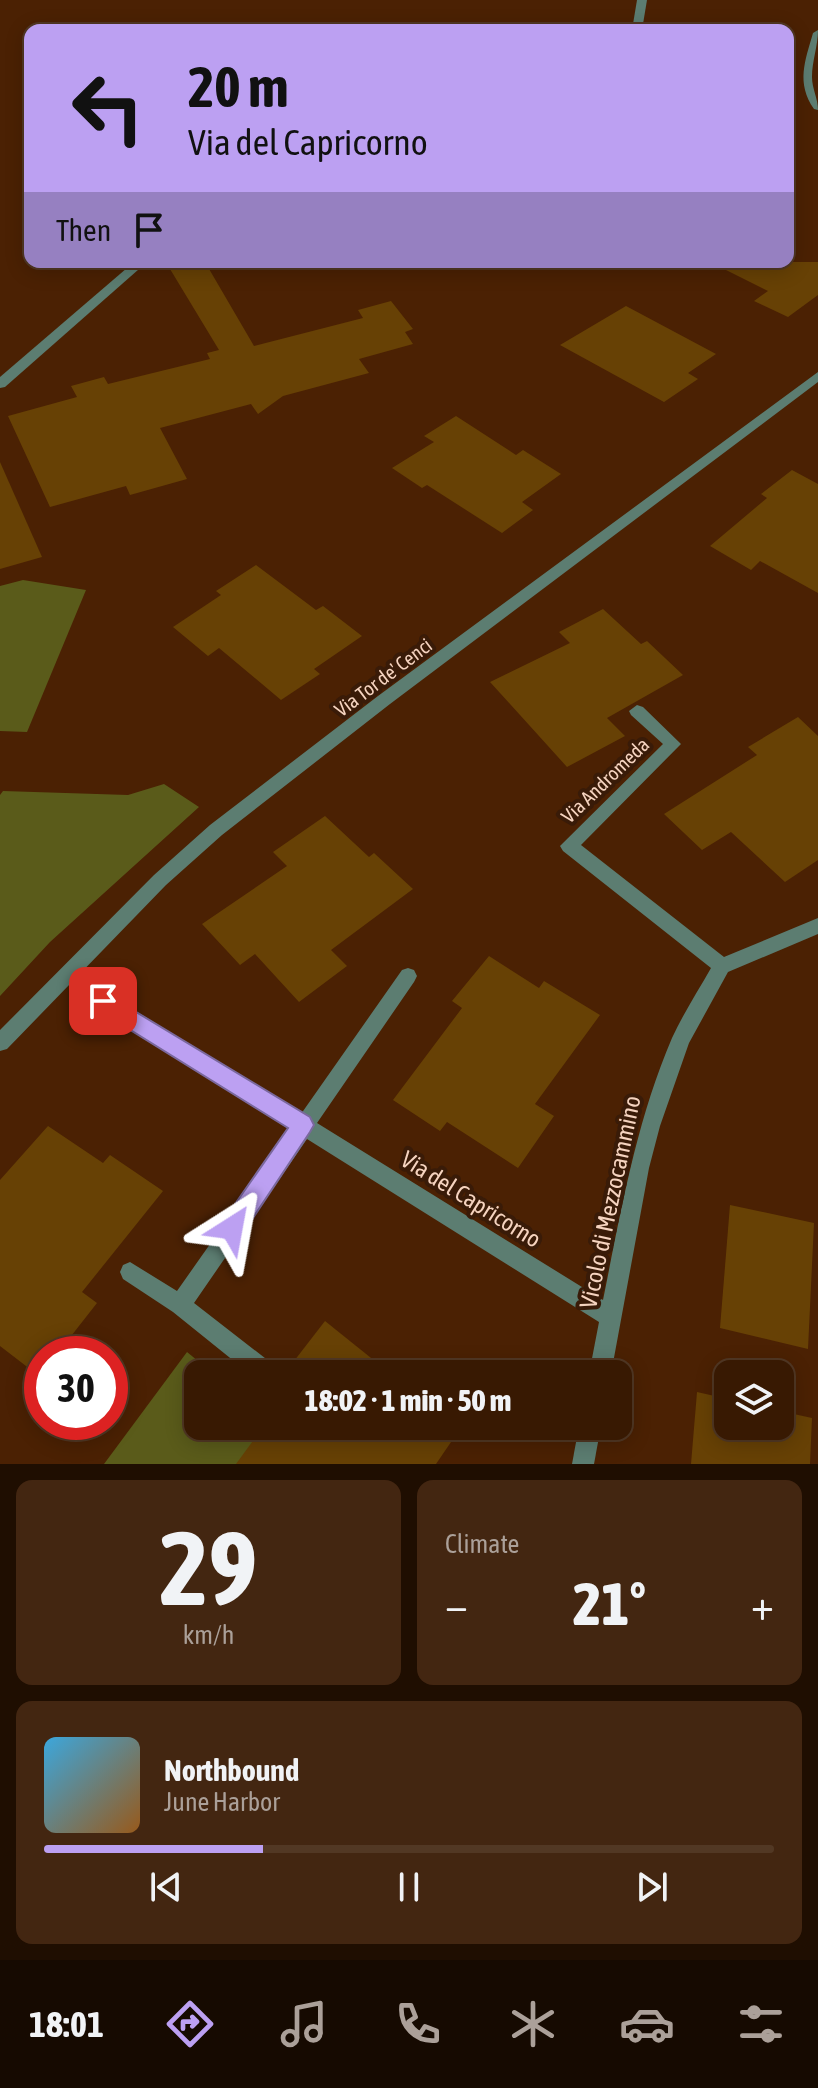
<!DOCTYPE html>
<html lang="en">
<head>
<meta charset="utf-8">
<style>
  body { margin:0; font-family:"Asap Condensed",sans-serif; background:#432611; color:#f1f3f6; height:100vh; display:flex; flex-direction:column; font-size:30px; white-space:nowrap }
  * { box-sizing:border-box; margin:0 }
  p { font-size:26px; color:#aba099 }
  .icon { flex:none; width:44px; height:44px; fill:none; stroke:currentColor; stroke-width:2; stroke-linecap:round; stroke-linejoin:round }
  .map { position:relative; height:1464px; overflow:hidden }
  .drawer { display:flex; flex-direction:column; gap:16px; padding:16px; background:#1f0e01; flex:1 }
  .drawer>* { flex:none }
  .banner { position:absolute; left:24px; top:24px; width:770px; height:244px; border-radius:16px; box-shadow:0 4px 20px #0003,0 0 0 2px #523824; background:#bca0f2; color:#111; overflow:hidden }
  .controls { position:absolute; left:714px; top:1360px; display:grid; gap:16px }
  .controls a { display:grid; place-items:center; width:80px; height:80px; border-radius:16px; background:#381902; box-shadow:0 4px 20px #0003,0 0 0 2px #523824; font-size:40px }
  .speed { position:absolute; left:24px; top:1336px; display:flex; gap:16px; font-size:40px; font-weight:700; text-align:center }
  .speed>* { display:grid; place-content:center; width:104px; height:104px; border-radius:50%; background:#381902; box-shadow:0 4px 20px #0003,0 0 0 2px #523824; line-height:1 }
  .speed .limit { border:12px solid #d22; background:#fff; color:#111 }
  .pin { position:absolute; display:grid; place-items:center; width:68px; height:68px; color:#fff; margin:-34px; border-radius:16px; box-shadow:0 4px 12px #0006 }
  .me { position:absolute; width:88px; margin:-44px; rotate:34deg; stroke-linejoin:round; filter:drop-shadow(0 0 6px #0008) }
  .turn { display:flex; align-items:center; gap:28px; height:168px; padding:0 32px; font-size:36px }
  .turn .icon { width:104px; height:104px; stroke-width:2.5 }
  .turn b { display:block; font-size:56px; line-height:68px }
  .then { display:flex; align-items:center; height:76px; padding:0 32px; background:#0003; gap:16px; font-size:30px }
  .big { font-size:60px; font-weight:800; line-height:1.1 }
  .drawer .tile { flex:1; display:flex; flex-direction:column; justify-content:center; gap:12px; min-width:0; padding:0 28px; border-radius:16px; background:#432611 }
  .drawer .dial { align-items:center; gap:0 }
  .dial b { font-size:104px; line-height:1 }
  .song { display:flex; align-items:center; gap:24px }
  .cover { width:96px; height:96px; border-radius:12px; background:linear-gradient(135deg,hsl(200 70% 55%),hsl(30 70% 35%)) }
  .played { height:8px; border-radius:4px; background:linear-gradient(90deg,#bca0f2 30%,#523824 30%) }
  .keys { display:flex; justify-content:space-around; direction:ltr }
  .heat { display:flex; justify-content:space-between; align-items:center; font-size:44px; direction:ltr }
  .drawer .tiles { flex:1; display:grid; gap:16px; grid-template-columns:1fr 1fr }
  .tile:last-child { grid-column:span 2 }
  .trip { position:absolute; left:184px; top:1360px; width:448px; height:80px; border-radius:16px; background:#381902; box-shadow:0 4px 20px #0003,0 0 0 2px #523824; font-weight:800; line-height:80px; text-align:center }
  .menu { display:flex; height:128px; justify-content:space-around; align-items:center; background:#160a01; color:#aba099 }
  .menu .icon { width:56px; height:56px }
  .menu .selected { color:#bca0f2 }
  .menu b { font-size:36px; color:#f1f3f6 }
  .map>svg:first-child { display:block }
  .green { fill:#5a5b1a }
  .building { fill:#674105 }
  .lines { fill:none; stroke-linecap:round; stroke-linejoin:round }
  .street { fill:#5c7d71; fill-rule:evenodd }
  .route { fill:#bca0f2; stroke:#7a689d; stroke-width:2 }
  .labels { text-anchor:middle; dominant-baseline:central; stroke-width:8; stroke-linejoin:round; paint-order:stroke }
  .street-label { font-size:20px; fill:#f5d3bf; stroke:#391b08 }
  .near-street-label { font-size:24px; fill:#f5d3bf; stroke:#391b08 }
</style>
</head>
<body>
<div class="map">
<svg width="818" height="1464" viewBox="0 0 818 1464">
  <rect width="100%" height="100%" fill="#4b2103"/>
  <g class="green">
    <path d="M23,580L86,590L27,732L0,731V586Z"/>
    <path d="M164,784L199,807L50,942L0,996V795L3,791L128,795Z"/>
    <path d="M187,1352L214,1374H198V1426H277L323,1464H104Z"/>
  </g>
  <g class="building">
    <path d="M197,262H205L254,346L363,318L358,310L391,301L413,329L405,332L413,344L359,359L369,373L283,396L258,414L251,404L160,428L187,479L130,495L126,486L50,507L8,416L77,397L71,386L104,377L108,384L210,359L207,353L219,350L170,269Z"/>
    <path d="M710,262H818V295L788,317L754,301L768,291Z"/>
    <path d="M626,306L716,354L688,373L698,379L664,402L560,345Z"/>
    <path d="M456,416L516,455L523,450L561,474L522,502L533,510L502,533L427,485L422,488L392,468L434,442L424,436Z"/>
    <path d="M0,462L42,557L0,569Z"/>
    <path d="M792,470L818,484V593L760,561L751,570L710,546L767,498L761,494Z"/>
    <path d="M256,565L316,610L323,606L362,636L314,669L320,674L281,700L219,648L208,656L173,627L221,595L216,591Z"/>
    <path d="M603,609L641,644L647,641L683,675L607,718L625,736L567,767L490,682L570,643L559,632Z"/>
    <path d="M798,717L818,736V860L785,882L731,832L702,850L664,814L757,755L748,747Z"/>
    <path d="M325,816L369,857L374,853L413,889L331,950L347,966L299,1002L255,954L240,965L202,924L287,866L273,852Z"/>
    <path d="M489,956L539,988L544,981L600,1015L535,1104L554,1116L518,1168L447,1122L440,1131L393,1100L462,1008L452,1001Z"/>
    <path d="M48,1126L103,1163L110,1155L163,1191L82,1292L97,1303L57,1354H42V1373L39,1376L0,1346V1180Z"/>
    <path d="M730,1205L814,1223L808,1349L720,1328Z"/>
    <path d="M325,1321L391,1374H284Z"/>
    <path d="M697,1392L728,1399V1426H780V1411L812,1418L810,1464H691Z"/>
    <path d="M264,1426H462L436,1464H236Z"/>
  </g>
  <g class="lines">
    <g class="street">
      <path d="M637,0H647L642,30H632Z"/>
      <path d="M818,30C818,46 812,61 812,77C812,89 818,98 818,110L814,109C796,83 805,61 813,33Z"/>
      <path d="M134,262H147L5,387L0,388V377Z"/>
      <path d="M818,372V382L390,704L222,835L166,885L7,1049L0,1051V1030L154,875L210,825L378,696Z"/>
      <path d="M637,705L643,707L681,744L581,845L724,957L818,918V934L728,972L689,1043L660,1126L649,1168L611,1374H589L599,1322L307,1139L194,1303L270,1362L273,1370L271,1374H250L173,1312L123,1279L120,1272L123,1265L130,1262L177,1291L291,1129L96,1007L94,1001L96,995L103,993L110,995L301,1114L402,970L408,968L414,970L417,976L414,982L317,1123L603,1300C621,1211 636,1122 672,1038C683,1014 698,991 711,968L563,851L560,846L663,744L631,715L629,711Z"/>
      <path d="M579,1426H601L594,1464H572Z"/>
    </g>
  </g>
  <path class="route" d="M103,992L310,1117L314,1125L310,1132L241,1236L232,1239L224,1236L221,1228L224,1220L288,1128L95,1008L92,1001L95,994Z"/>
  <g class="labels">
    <g class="street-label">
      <text transform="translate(383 677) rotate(-37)">Via Tor de' Cenci</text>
      <text transform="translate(605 780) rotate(-44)">Via Andromeda</text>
    </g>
    <g class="near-street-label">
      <text transform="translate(471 1199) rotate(32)">Via del Capricorno</text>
      <text transform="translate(610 1202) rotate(-78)">Vicolo di Mezzocammino</text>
    </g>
  </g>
</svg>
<div class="controls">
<a><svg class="icon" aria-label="layers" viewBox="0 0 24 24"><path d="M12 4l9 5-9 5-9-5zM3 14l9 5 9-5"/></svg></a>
</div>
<div class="speed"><div class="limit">30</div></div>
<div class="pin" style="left:103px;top:1001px;background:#d93025"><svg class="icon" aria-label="arrive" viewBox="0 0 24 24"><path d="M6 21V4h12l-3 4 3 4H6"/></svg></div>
<svg class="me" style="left:232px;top:1228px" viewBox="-20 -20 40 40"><path d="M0-17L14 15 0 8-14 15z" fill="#bca0f2" stroke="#fff" stroke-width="4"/></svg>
<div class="trip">18:02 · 1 min · 50 m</div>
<div class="banner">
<div class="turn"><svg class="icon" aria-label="left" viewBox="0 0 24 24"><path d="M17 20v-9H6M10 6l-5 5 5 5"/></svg><div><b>20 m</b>Via del Capricorno</div></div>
<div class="then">Then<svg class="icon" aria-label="arrive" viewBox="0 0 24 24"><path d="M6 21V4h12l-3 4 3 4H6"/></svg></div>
</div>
</div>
<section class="drawer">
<div class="tiles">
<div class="tile dial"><b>29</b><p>km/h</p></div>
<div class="tile"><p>Climate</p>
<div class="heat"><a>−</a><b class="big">21°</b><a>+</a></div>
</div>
<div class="tile">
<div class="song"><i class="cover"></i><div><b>Northbound</b><p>June Harbor</p></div></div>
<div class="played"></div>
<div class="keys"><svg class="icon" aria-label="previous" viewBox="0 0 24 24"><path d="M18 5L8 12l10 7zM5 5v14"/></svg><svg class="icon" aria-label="pause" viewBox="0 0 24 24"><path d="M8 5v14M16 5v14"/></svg><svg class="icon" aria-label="next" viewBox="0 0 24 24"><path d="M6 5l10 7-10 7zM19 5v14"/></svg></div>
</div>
</div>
</section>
<nav class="menu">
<b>18:01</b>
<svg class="icon selected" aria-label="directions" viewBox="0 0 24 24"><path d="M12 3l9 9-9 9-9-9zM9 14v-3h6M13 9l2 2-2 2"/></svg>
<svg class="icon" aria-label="music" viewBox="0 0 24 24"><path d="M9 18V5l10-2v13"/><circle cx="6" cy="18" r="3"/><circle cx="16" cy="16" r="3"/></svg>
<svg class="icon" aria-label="phone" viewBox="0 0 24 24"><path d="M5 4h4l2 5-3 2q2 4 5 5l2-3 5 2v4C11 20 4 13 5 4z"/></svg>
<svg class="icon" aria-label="climate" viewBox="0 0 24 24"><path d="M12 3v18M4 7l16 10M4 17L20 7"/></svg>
<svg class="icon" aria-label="car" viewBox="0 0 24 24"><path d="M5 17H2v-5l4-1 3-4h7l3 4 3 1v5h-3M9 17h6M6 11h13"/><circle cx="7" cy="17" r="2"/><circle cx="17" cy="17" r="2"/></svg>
<svg class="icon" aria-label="filters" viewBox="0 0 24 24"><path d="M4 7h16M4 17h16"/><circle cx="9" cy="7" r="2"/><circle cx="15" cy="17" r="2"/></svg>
</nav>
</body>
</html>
